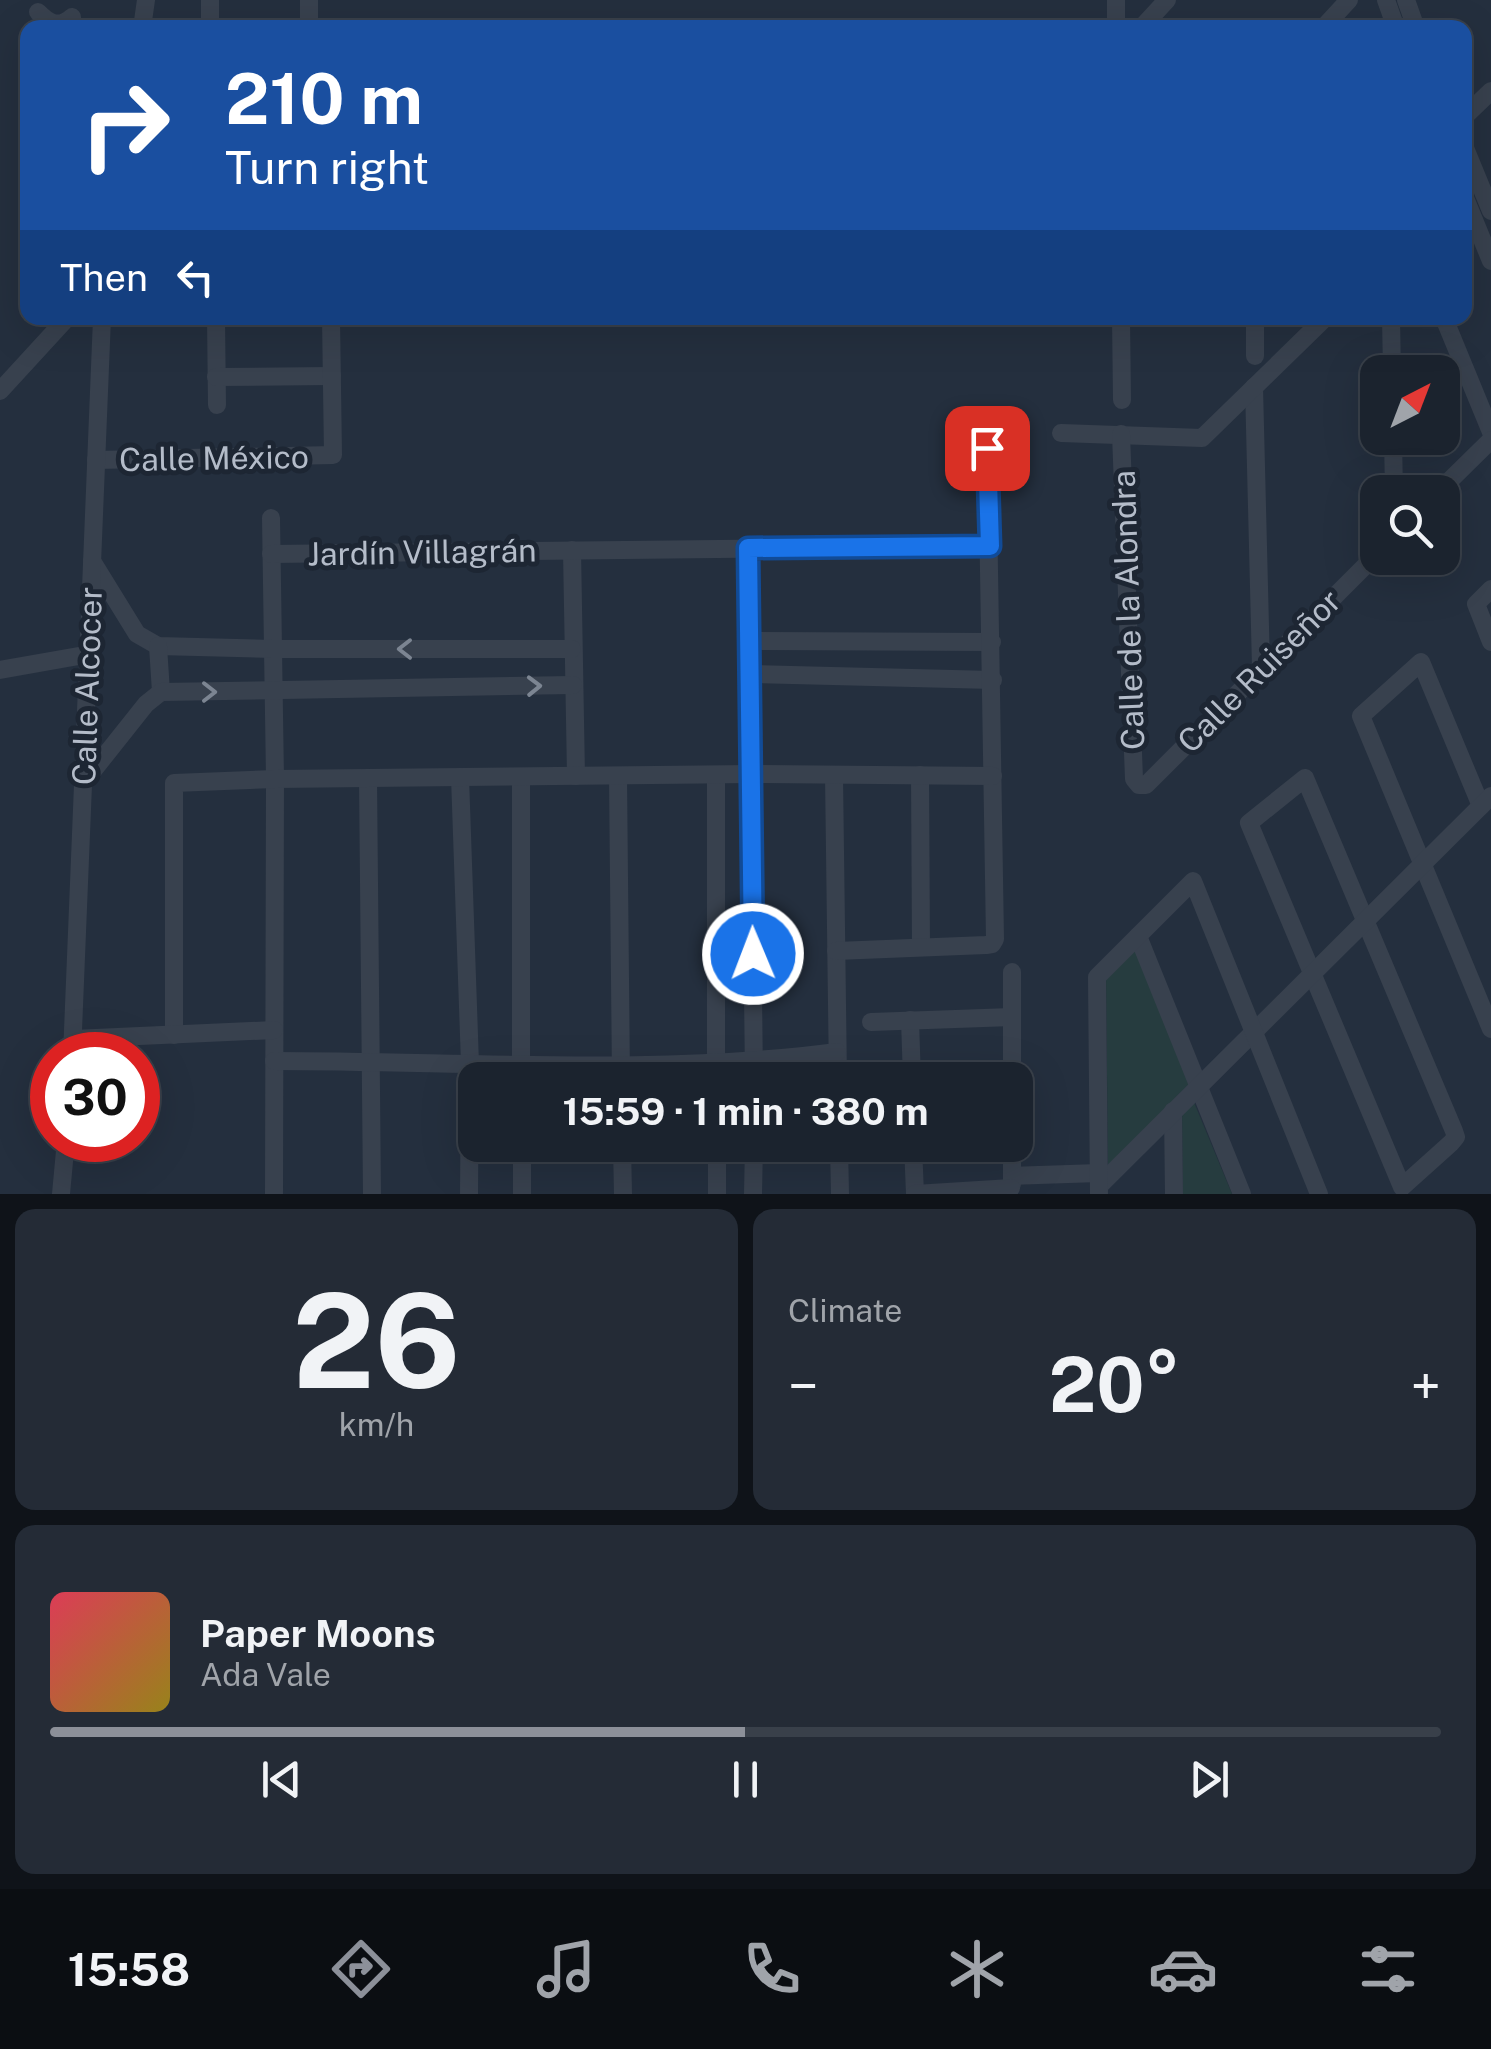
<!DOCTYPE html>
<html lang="en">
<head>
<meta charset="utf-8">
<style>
  body { margin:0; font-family:"Public Sans",sans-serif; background:#242b36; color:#f1f3f6; height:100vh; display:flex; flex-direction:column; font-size:38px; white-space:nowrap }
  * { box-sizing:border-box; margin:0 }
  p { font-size:32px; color:#a0a4aa }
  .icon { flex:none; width:55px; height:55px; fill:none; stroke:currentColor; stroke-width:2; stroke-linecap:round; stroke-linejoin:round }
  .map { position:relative; height:1194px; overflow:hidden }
  .sheet { display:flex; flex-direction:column; gap:15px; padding:15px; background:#0f1319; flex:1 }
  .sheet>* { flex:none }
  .guide { position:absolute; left:20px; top:20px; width:1452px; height:305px; border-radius:20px; box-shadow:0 10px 40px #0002,0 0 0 2px #39404a; background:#1a4fa0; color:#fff; overflow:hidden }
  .needle { width:65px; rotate:42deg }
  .controls { position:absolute; left:1360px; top:355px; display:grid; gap:20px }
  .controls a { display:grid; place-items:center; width:100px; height:100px; border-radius:20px; background:#1b232e; box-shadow:0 10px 40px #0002,0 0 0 2px #39404a; font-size:50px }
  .speed { position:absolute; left:30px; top:1032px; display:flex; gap:20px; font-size:50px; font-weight:700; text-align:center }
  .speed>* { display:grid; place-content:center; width:130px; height:130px; border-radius:50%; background:#1b232e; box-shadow:0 10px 40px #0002,0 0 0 2px #39404a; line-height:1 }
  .speed .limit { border:15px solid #d22; background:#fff; color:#111 }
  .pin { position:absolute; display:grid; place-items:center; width:85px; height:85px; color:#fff; margin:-42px; border-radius:20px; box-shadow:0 5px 15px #0006 }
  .me { position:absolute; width:110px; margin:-55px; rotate:359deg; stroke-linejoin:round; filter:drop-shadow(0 0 8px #0008) }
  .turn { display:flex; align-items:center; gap:35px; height:210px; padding:0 40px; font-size:45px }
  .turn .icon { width:130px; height:130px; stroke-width:2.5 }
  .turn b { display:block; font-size:70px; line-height:85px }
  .then { display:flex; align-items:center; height:95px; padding:0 40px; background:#0003; gap:20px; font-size:38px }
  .big { font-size:75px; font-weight:700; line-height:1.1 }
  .sheet .widget { flex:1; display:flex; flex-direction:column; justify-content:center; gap:15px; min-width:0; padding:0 35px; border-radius:20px; background:#242b36 }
  .sheet .dial { align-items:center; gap:0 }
  .dial b { font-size:130px; line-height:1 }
  .song { display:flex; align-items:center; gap:30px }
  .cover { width:120px; height:120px; border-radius:15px; background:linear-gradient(135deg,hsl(350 70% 55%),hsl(50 70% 35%)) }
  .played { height:10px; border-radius:5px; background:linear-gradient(90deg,#8c9099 50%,#39404a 50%) }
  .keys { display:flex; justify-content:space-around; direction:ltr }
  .heat { display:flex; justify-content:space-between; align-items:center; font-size:55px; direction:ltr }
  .sheet .tiles { flex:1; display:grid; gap:15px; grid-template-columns:1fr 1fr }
  .widget:last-child { grid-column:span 2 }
  .trip { position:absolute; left:458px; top:1062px; width:575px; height:100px; border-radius:20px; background:#1b232e; box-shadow:0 10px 40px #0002,0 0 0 2px #39404a; font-weight:700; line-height:100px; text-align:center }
  .tabs { display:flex; height:160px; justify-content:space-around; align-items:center; background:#0b0e12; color:#a0a4aa }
  .tabs .icon { width:70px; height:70px }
  .tabs .on { color:#8c9099 }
  .tabs b { font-size:45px; color:#f1f3f6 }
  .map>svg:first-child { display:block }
  .green { fill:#263c3f }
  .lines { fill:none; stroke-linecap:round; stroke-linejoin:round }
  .minor { stroke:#38414e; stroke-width:18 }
  .oneway { stroke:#7c8592 }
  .route-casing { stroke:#114b97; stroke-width:25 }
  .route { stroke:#1a73e8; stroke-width:18 }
  .labels { text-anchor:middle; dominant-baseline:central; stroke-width:10; stroke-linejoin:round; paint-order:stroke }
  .street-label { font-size:32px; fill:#b4bcc9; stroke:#1d2633 }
</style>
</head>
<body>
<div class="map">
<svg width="1491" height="1194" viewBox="0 0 1491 1194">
  <rect width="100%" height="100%" fill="#242f3e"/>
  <g class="green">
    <path d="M1136,949L1189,1084L1108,1166L1106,977Z"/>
    <path d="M1193,1100L1232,1194H1183L1182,1112Z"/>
  </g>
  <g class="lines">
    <g class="minor">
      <path d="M309,0V28"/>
      <path d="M1116,0V28"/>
      <path d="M1386,0L1396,28"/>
      <path d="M1406,0L1416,28"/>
      <path d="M38,12C49,23 58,29 72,17"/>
      <path d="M142,28L146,0"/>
      <path d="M210,28V0"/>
      <path d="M1141,28L1167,0"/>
      <path d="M1323,28L1349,0"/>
      <path d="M1465,116L1491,91"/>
      <path d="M1465,148L1491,211"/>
      <path d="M1465,198L1491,261"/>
      <path d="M216,318L217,405"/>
      <path d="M1121,318L1122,400"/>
      <path d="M1255,318V356"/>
      <path d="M1391,318L1392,372"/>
      <path d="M1444,318L1491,432"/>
      <path d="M216,377L332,376"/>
      <path d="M1254,387L1261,667"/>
      <path d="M0,391L67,318"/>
      <path d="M1061,433L1202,438L1325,318"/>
      <path d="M1121,434L1134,779L1139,785H1146L1378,553"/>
      <path d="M1393,438L1394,492"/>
      <path d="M96,460L333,455L331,318"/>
      <path d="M1438,492L1491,440"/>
      <path d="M271,518L275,779L274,1194"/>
      <path d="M748,548L754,1080"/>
      <path d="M572,550L576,776"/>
      <path d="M271,554L990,546"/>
      <path d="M92,561L137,634L158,646L273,649H572"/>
      <path d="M1491,589L1476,604L1491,642"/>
      <path d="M749,641L992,642"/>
      <path d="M158,646L161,692"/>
      <path d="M0,670L90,654"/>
      <path d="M750,674L993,680"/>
      <path d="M834,775L838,1080"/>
      <path d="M920,775L921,947"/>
      <path d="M618,776L621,1080"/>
      <path d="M716,776V1080"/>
      <path d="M460,777L470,1064L469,1194"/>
      <path d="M521,777V1080"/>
      <path d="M368,778L372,1194"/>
      <path d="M1305,778L1454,1131L1456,1137L1451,1143L1402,1187L1249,823Z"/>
      <path d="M84,782L146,704L161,692L573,685"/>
      <path d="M1481,806L1421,662L1361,716L1491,1029"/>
      <path d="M1138,936L1242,1194"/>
      <path d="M836,951L986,945L992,944L995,939L987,448"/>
      <path d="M910,1020L912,1080"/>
      <path d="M871,1022L1012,1017"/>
      <path d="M174,1035V783L275,779L751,774L993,776"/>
      <path d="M73,1039L274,1030"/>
      <path d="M72,1055L102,318"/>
      <path d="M274,1061C461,1061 651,1076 837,1052"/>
      <path d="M1012,1080V972"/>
      <path d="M1173,1111L1174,1194"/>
      <path d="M522,1145V1194"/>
      <path d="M622,1145L623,1194"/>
      <path d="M717,1145V1194"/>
      <path d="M839,1145L840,1194"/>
      <path d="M913,1145L915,1194"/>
      <path d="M1012,1176L1099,1173"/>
      <path d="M1012,1184V1145"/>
      <path d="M1099,1186L1491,796"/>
      <path d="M61,1194L66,1140"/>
      <path d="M753,1194L754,1145"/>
      <path d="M915,1194L1011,1188"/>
      <path d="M1099,1194L1097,977L1193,881L1319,1194"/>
    </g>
  </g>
  <defs><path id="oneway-chevron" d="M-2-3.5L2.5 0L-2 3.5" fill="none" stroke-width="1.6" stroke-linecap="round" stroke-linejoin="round" transform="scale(2.5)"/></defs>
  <g class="oneway">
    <use href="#oneway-chevron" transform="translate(405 649) rotate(180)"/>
    <use href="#oneway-chevron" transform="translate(534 686) rotate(-1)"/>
    <use href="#oneway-chevron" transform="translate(209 692)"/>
  </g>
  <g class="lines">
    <defs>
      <path id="route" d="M753,954L748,548L990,546L987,448"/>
    </defs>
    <use href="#route" class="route-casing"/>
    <use href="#route" class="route"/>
  </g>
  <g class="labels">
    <g class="street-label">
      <text transform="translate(214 458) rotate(-1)">Calle México</text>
      <text transform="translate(422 552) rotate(-1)">Jardín Villagrán</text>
      <text transform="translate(1128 610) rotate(-92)">Calle de la Alondra</text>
      <text transform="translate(1259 671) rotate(-45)">Calle Ruiseñor</text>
      <text transform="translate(87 686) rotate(-88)">Calle Alcocer</text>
    </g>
  </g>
</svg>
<div class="controls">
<a><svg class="needle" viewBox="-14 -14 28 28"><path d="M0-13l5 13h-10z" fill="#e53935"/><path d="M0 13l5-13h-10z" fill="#a0a4aa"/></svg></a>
<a><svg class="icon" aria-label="search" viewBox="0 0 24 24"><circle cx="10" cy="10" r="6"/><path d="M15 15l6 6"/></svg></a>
</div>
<div class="speed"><div class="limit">30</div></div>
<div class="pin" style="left:987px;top:448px;background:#d93025"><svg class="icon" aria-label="arrive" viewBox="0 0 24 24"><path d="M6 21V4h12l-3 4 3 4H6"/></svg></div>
<svg class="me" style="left:753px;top:954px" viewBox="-20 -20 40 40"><circle r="17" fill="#1a73e8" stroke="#fff" stroke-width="3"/><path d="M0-11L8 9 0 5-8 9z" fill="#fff"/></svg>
<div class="trip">15:59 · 1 min · 380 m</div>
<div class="guide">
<div class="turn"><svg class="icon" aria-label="right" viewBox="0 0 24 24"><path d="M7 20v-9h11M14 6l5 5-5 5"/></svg><div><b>210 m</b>Turn right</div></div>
<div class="then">Then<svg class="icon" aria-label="left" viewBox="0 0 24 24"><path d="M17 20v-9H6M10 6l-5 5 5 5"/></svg></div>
</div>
</div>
<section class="sheet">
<div class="tiles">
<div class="widget dial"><b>26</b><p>km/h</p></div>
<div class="widget"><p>Climate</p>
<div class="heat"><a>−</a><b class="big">20°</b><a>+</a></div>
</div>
<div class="widget">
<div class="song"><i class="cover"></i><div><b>Paper Moons</b><p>Ada Vale</p></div></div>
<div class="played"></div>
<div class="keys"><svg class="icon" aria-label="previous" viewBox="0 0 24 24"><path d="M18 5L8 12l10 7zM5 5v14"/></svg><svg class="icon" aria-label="pause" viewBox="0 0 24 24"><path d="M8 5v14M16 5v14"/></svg><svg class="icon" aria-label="next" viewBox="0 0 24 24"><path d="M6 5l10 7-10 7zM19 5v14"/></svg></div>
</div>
</div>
</section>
<nav class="tabs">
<b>15:58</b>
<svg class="icon on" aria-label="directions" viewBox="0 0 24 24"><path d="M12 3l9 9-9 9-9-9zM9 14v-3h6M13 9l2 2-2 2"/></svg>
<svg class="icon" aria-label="music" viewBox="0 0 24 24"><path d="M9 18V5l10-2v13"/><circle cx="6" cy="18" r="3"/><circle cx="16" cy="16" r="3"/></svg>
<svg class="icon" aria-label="phone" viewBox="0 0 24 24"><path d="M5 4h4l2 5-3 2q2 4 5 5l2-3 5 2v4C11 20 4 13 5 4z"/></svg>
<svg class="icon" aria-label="climate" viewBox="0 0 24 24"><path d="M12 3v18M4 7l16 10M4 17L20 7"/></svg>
<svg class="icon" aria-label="car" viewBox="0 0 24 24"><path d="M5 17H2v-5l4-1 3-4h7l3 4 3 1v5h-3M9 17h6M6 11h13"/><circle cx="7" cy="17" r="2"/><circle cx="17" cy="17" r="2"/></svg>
<svg class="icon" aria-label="filters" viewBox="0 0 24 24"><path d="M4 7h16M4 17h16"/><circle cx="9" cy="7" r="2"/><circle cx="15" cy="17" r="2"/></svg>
</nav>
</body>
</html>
